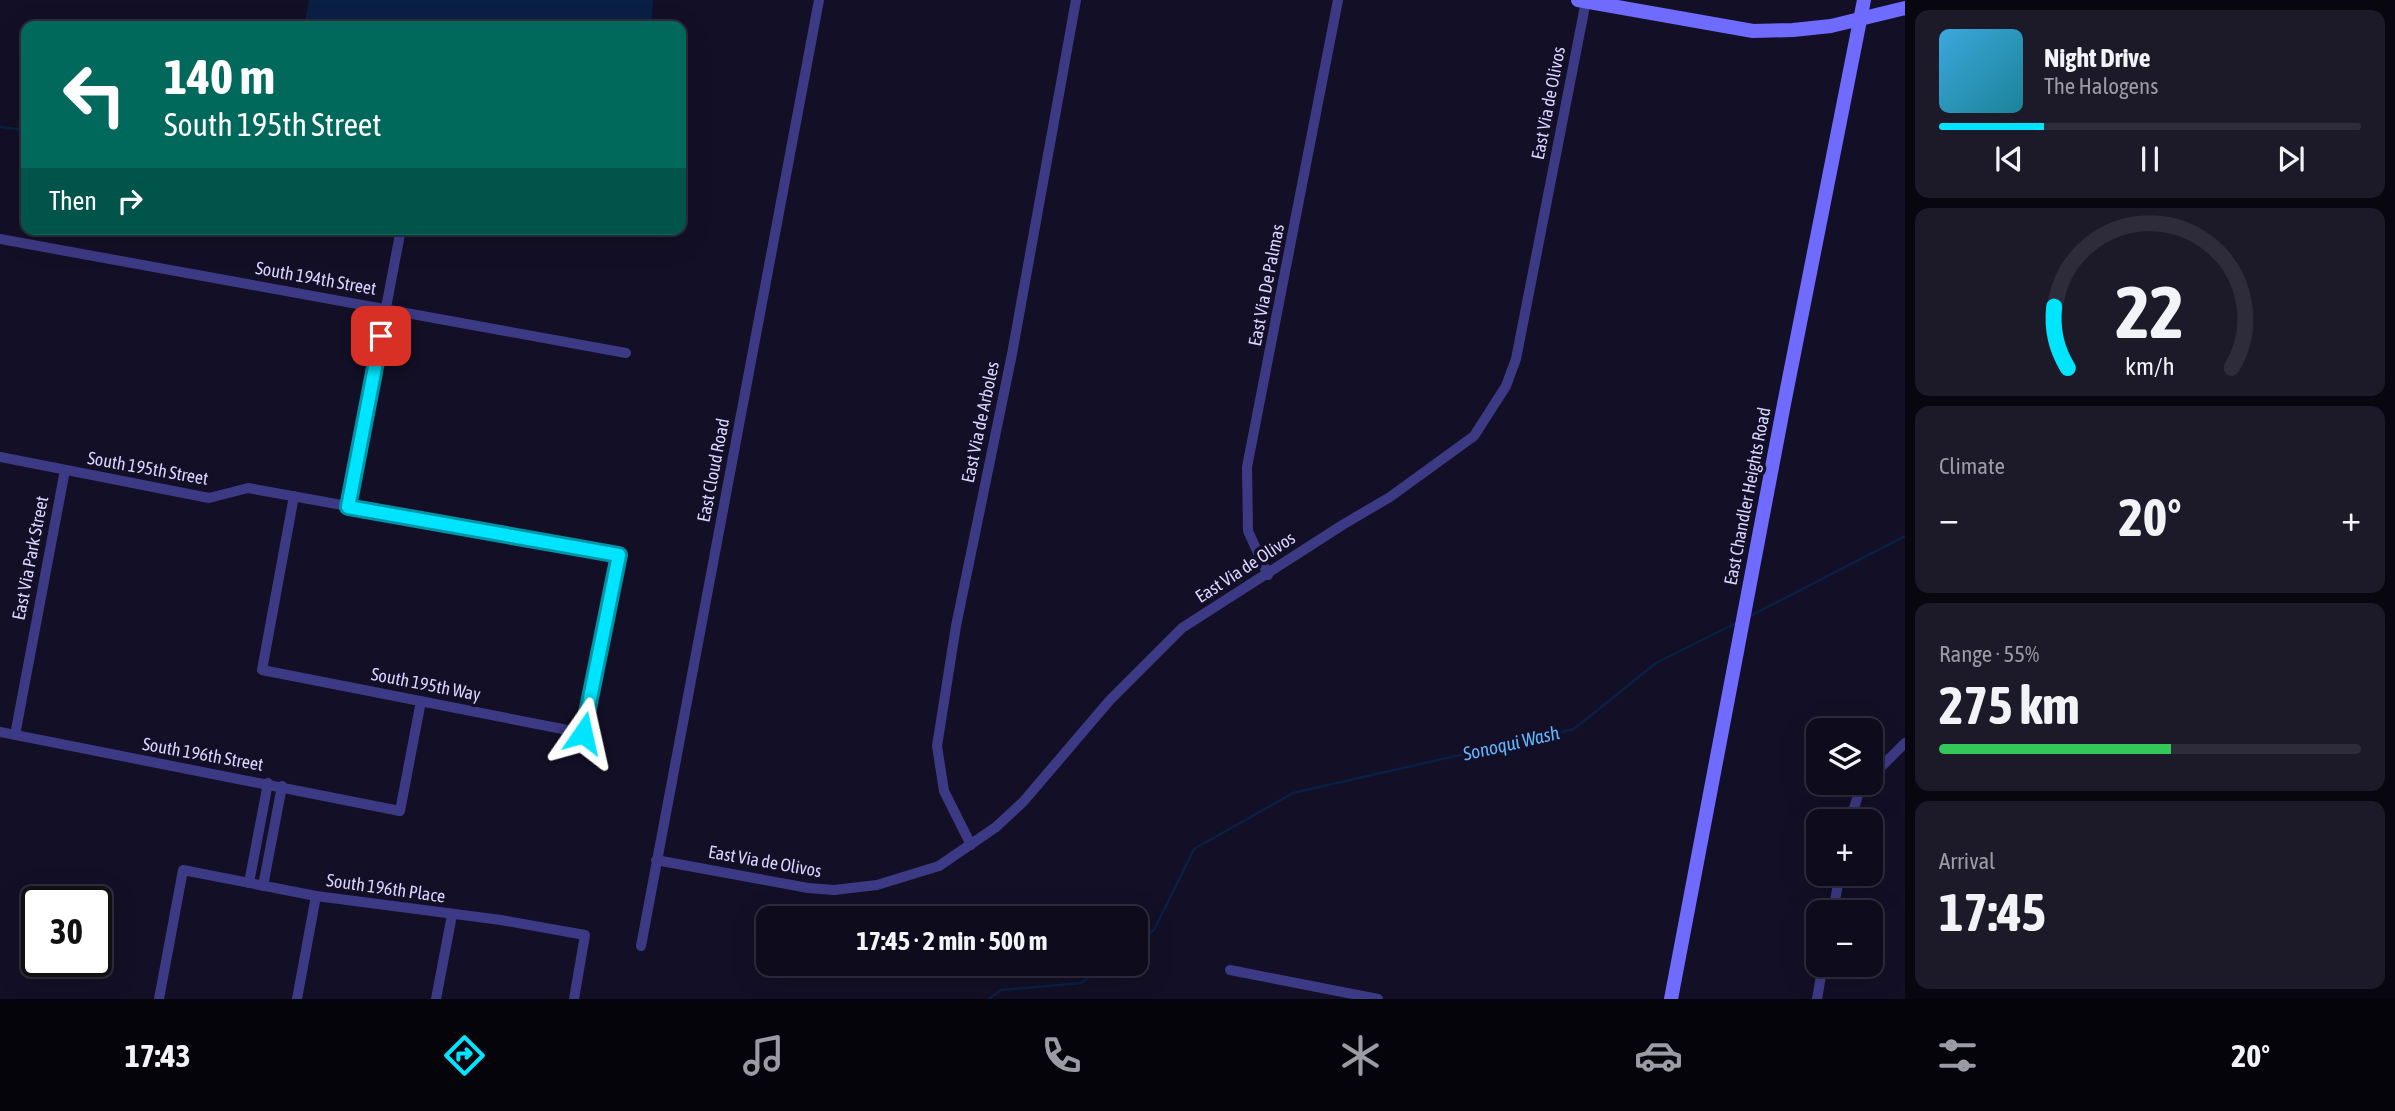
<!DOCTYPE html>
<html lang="en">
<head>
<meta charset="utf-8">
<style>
  body { margin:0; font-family:"Asap Condensed",sans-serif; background:#1c1929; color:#f1f3f6; height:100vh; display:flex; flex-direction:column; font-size:26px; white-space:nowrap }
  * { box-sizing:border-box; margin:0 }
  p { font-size:23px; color:#9b9ba3 }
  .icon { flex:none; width:38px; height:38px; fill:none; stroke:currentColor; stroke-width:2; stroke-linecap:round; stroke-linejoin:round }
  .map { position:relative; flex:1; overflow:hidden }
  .side { display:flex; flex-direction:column; gap:10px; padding:10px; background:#08060f; width:490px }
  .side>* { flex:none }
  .top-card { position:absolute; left:21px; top:21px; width:665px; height:214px; border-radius:14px; box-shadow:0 7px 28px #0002,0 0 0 2px #2e2b3b; background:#00695c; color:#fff; overflow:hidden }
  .controls { position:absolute; left:1806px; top:718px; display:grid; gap:14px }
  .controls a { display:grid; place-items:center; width:77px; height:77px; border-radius:14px; background:#0e0b1c; box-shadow:0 7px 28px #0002,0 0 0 2px #2e2b3b; font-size:35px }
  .speed { position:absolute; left:21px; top:886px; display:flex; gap:14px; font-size:35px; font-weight:700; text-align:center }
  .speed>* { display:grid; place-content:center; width:91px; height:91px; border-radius:50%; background:#0e0b1c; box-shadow:0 7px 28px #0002,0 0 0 2px #2e2b3b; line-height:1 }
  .speed .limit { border:4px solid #111; border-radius:10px; background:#fff; color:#111 }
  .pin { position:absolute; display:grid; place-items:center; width:60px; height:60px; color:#fff; margin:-30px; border-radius:14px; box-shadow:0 4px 10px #0006 }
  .me { position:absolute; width:77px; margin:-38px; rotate:11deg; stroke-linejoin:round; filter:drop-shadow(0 0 5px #0008) }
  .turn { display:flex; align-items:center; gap:24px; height:147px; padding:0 28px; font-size:32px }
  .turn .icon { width:91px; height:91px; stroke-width:2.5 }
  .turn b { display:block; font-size:49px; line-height:60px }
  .then { display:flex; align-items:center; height:66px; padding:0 28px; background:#0003; gap:14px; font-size:26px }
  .big { font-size:52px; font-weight:700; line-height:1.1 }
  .side .widget { flex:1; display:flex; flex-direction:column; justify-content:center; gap:10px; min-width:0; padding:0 24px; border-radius:14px; background:#1c1929 }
  .side .dial { align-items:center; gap:0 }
  .dial svg { height:182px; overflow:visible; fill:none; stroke:#2e2b3b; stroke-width:7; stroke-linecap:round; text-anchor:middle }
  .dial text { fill:#f1f3f6; stroke:none }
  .song { display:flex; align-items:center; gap:21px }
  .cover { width:84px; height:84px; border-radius:10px; background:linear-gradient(135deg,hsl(200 70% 55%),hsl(190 70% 35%)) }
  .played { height:7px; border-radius:4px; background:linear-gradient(90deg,#00e5ff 25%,#2e2b3b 25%) }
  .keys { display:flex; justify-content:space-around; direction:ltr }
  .heat { display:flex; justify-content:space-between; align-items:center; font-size:38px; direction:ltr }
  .charge { height:10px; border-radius:5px; background:linear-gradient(90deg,#34c759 55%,#2e2b3b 0) }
  .trip { position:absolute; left:756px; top:906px; width:392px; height:70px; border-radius:14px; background:#0e0b1c; box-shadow:0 7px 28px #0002,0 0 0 2px #2e2b3b; font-weight:700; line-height:70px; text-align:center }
  .tabs { display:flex; height:112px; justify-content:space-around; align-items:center; background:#06040b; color:#9b9ba3 }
  .tabs .icon { width:49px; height:49px }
  .tabs .active { color:#00e5ff }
  .tabs b { font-size:32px; color:#f1f3f6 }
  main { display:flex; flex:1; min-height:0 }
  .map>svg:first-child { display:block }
  .water { fill:#0a1f44 }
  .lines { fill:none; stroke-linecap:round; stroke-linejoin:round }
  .stream { stroke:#0a1f44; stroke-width:2.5 }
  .minor { stroke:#3d3a85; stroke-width:10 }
  .secondary { stroke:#6f6bff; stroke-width:14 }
  .route-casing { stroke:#0095a6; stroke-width:18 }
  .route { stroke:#00e5ff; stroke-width:12 }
  .labels { text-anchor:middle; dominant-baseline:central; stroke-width:7; stroke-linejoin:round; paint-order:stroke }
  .street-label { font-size:18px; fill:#d9d4ff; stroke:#130f26 }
  .water-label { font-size:19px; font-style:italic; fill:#62b6ff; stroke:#130f26 }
</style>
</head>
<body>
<main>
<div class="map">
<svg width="1905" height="999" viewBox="0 0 1905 999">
  <rect width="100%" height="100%" fill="#130f26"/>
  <path class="water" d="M309,0H653L651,26H304Z"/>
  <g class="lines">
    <g class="stream">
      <path d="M0,127L26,130"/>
      <path d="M1750,616L1905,536"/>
      <path d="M1136,943L1154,930L1194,849L1293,793L1574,729L1656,663L1738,622"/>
      <path d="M989,999L1001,990L1081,983L1106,964"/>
    </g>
    <g class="minor">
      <path d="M0,239L626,353"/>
      <path d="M0,457L209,498L248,488L619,555L583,733L262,670L294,496"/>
      <path d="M348,507L401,229"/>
      <path d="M1268,575L1248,531L1247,467L1338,0"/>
      <path d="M0,732L400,811L421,701"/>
      <path d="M15,735L65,470"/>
      <path d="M1871,777L1905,743"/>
      <path d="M1850,821L1860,789L1866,782"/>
      <path d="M971,845L944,791L937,746L956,626L1012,354L1076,0"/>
      <path d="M656,860L808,888L834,890L877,885L939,866L996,827L1023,802L1110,700L1182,628L1344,524L1390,497L1474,436L1506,386L1516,359L1586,1"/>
      <path d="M249,883L268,783"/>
      <path d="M263,886L282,786"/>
      <path d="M1833,912L1840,873"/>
      <path d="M641,946L819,0"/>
      <path d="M1230,970L1378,999"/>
      <path d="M159,999L183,870L316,896L501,920L585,935L574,999"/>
      <path d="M297,999L316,896"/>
      <path d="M436,999L452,915"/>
      <path d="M1817,999L1823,964"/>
    </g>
    <g class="secondary">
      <path d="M1578,0L1753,31L1793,30L1831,26L1905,8"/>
      <path d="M1671,999L1784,404L1864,0"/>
    </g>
  </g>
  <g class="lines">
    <defs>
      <path id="route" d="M381,336L348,507L619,555L583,733"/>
    </defs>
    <use href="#route" class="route-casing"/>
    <use href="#route" class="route"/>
  </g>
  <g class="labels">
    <g class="street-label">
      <text transform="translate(1548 103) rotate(-79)">East Via de Olivos</text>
      <text transform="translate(316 278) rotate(10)">South 194th Street</text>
      <text transform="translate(1266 285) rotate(-79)">East Via De Palmas</text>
      <text transform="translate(980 422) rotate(-78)">East Via de Arboles</text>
      <text transform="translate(148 468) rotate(10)">South 195th Street</text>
      <text transform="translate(713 470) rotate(-79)">East Cloud Road</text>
      <text transform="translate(1747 496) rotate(-79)">East Chandler Heights Road</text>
      <text transform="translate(30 558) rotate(-79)">East Via Park Street</text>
      <text transform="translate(1245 567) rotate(-33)">East Via de Olivos</text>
      <text transform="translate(426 684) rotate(11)">South 195th Way</text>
      <text transform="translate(203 754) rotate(10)">South 196th Street</text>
      <text transform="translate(765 861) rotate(10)">East Via de Olivos</text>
      <text transform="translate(386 888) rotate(8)">South 196th Place</text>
    </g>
    <g class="water-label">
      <text transform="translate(1511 743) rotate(-13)">Sonoqui Wash</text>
    </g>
  </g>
</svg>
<div class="controls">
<a><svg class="icon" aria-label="layers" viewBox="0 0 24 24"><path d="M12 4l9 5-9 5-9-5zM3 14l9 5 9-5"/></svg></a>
<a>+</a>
<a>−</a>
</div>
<div class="speed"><div class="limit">30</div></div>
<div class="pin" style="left:381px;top:336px;background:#d93025"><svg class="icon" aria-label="arrive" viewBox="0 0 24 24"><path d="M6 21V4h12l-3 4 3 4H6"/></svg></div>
<svg class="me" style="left:583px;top:733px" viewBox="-20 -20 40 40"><path d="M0-17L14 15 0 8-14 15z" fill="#00e5ff" stroke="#fff" stroke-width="4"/></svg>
<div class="trip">17:45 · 2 min · 500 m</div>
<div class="top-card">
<div class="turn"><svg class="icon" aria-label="left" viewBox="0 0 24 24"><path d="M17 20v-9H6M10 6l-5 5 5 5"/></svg><div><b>140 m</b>South 195th Street</div></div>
<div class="then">Then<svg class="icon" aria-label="right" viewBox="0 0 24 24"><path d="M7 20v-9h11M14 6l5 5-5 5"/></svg></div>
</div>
</div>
<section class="side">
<div class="widget">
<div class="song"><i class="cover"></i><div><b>Night Drive</b><p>The Halogens</p></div></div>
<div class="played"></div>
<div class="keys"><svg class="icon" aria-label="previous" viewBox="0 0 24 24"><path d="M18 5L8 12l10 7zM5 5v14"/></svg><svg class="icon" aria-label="pause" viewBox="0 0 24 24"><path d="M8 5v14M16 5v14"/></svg><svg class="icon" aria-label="next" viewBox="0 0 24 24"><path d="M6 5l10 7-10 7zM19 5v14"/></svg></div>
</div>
<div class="widget dial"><svg viewBox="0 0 100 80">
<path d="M14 69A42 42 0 1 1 86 69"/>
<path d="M14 69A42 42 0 0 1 8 42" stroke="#00e5ff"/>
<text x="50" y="56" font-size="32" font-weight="700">22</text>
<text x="50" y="72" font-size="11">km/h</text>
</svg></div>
<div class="widget"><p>Climate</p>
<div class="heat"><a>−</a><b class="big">20°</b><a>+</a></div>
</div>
<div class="widget"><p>Range · 55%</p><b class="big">275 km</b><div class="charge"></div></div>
<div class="widget"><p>Arrival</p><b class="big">17:45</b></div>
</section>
</main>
<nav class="tabs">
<b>17:43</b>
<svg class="icon active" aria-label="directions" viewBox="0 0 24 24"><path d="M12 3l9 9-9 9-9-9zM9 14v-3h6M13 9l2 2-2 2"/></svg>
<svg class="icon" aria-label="music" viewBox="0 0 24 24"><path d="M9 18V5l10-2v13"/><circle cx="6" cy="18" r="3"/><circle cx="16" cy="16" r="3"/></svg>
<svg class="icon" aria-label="phone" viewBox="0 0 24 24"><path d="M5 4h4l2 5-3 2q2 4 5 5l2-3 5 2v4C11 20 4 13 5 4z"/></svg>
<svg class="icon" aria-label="climate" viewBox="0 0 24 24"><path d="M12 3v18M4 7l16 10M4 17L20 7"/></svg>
<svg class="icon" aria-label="car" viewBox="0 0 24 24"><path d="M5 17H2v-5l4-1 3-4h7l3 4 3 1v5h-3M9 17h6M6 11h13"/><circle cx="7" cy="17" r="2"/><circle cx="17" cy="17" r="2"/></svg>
<svg class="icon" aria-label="filters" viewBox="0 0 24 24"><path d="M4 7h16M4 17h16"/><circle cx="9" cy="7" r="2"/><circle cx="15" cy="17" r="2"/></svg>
<b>20°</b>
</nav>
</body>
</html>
